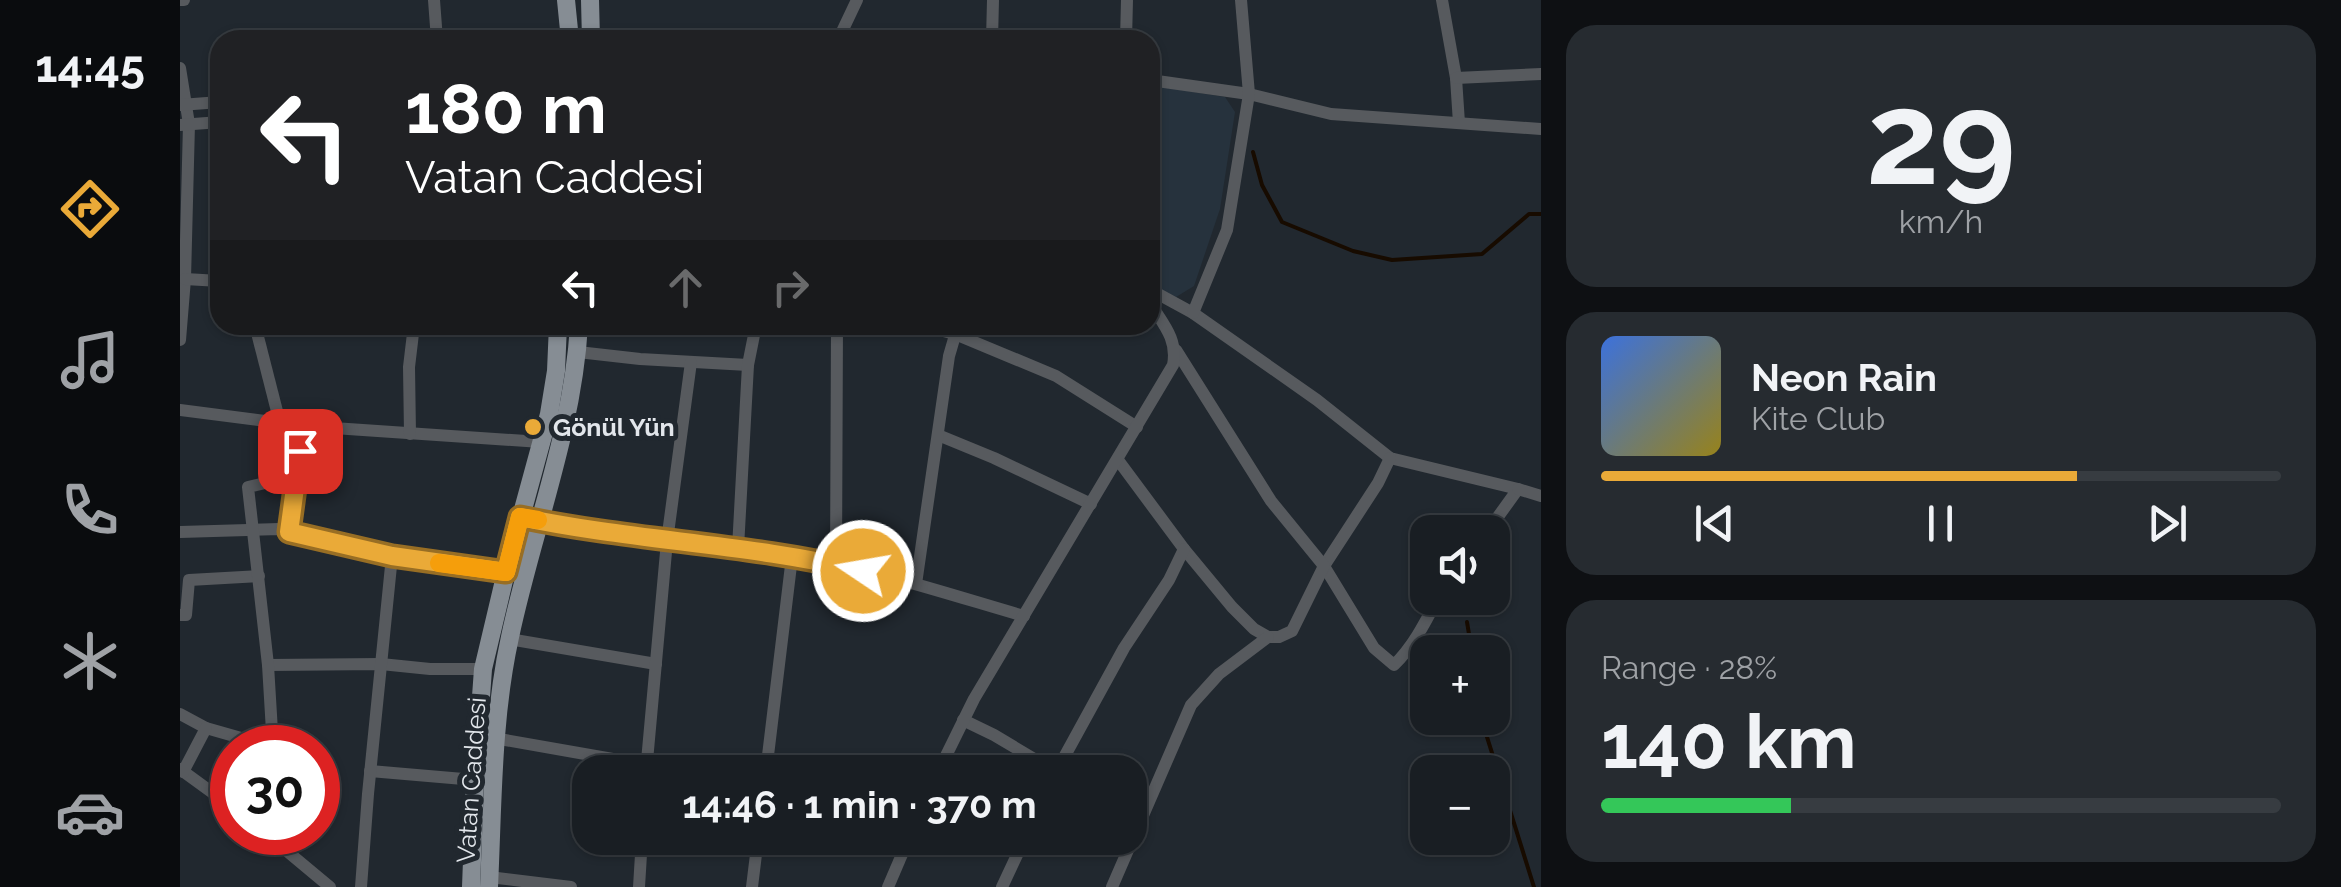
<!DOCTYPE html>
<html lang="en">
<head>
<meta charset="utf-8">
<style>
  body { margin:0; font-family:Raleway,sans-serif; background:#262b30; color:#f1f3f6; height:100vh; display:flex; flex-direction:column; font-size:38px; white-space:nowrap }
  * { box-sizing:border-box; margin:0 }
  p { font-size:32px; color:#9fa2a6 }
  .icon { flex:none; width:55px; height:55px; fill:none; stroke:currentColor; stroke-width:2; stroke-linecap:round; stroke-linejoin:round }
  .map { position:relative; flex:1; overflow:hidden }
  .drawer { display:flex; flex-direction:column; gap:25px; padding:25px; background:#0e1013; width:800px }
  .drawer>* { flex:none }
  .guide { position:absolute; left:30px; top:30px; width:950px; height:305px; border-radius:30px; box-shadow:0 2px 8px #0004,0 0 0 2px #373c41; background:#202124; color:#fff; overflow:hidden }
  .buttons { position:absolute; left:1230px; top:515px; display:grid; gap:20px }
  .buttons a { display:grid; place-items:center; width:100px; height:100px; border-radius:20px; background:#191e23; box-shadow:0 2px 8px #0004,0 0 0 2px #373c41; font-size:50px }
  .speed { position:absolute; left:30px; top:725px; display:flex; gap:20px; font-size:50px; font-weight:700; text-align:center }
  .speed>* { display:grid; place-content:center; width:130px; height:130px; border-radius:50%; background:#191e23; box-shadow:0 2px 8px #0004,0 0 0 2px #373c41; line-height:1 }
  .speed .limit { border:15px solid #d22; background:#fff; color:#111 }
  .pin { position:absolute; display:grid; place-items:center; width:85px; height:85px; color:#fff; margin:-42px; border-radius:20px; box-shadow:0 5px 15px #0006 }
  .me { position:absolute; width:110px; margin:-55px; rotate:282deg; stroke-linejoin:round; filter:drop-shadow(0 0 8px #0008) }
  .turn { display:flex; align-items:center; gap:35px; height:210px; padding:0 30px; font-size:45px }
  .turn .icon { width:130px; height:130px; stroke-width:2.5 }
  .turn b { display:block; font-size:70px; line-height:85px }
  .lanes { display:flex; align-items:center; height:95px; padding:0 30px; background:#0003; justify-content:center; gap:50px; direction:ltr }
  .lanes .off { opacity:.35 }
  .big { font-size:75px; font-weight:700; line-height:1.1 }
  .drawer .card { flex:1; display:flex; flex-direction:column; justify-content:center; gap:15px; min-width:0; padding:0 35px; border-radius:30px; background:#262b30 }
  .drawer .dial { align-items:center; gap:0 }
  .dial b { font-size:130px; line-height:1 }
  .song { display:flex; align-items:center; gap:30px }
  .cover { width:120px; height:120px; border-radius:15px; background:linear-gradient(135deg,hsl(220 70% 55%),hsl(50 70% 35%)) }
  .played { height:10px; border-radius:5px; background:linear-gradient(90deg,#eaaa38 70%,#373c41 70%) }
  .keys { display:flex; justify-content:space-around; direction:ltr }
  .charge { height:15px; border-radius:8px; background:linear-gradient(90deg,#34c759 28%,#373c41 0) }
  .trip { position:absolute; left:392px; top:755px; width:575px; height:100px; border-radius:30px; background:#191e23; box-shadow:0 2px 8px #0004,0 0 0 2px #373c41; font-weight:700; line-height:100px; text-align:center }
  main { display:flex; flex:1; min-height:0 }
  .dock { display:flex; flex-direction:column; width:180px; justify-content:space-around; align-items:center; background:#0a0c0e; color:#9fa2a6 }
  .dock .icon { width:70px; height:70px }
  .dock .on { color:#eaaa38 }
  .dock b { font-size:45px; color:#f1f3f6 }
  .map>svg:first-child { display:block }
  .built { fill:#26323d }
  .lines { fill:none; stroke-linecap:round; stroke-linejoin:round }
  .stream { stroke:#170b00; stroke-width:4 }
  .minor { stroke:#575a5e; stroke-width:12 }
  .major { stroke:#868d94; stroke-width:18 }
  .route-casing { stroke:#986e24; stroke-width:25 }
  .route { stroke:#eaaa38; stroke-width:18 }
  .slow { stroke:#f59e0b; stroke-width:18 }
  .poi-dot { fill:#eaaa38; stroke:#21282f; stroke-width:4 }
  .labels { text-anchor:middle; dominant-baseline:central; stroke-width:10; stroke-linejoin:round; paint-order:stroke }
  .poi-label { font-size:25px; font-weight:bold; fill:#e2e6eb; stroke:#21282f; text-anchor:start }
  .street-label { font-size:25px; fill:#e2e6eb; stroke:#21282f }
</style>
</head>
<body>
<main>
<nav class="dock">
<b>14:45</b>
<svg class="icon on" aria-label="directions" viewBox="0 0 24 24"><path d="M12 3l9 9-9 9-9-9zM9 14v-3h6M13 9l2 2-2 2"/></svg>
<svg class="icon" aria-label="music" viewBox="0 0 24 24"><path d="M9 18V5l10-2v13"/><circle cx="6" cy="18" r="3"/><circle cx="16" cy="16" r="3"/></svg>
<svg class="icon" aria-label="phone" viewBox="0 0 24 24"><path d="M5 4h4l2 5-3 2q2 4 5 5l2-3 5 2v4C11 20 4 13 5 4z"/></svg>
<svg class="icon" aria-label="climate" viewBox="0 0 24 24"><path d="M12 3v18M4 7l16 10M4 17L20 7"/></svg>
<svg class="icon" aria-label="car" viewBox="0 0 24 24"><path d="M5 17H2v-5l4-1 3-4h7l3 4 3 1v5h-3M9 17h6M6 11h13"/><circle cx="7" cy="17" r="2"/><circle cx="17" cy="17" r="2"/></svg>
</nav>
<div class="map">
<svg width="1361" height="887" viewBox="0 0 1361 887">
  <rect width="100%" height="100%" fill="#21282f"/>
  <path class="built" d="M970,85L1045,97L1055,112L1040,209L1014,286L996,297L970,287Z"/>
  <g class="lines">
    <g class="stream">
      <path d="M1073,152L1082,185L1102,222L1173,251L1212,260L1302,254L1349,214H1361"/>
      <path d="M1287,622L1292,652"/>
      <path d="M1304,718L1307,737L1354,887"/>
    </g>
    <g class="minor">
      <path d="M0,0H4"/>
      <path d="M254,0L257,40"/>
      <path d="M1262,0L1276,78L1279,123"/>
      <path d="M658,40L677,0"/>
      <path d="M812,40L813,0"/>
      <path d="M946,40L947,0"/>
      <path d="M0,68L9,124L5,279L0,340"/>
      <path d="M1276,78L1361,74"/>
      <path d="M970,80L1069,94L1151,114L1361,129"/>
      <path d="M0,105L40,102"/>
      <path d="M0,125L40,122"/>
      <path d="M5,279L40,281"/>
      <path d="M970,293L980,295L1013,313L1137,400L1210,458L1338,489L1307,532"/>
      <path d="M1013,313L1047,230L1069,94L1061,0"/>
      <path d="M75,325L100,423"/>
      <path d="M740,325L775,334L876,376L957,427"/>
      <path d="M398,352L460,359L568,365"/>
      <path d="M0,410L124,426L361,442"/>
      <path d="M230,434L229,367L234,325"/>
      <path d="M758,435L814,458L911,504"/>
      <path d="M1210,458L1198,483L1144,566L1194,648L1214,665C1233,647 1246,621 1258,598"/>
      <path d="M938,460L1004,549L1052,607L1074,629L1088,637H1099L1112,631L1144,566L1091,501L996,350"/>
      <path d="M1338,489L1361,496"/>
      <path d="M341,517C441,538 544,543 644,562C712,575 778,597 844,616"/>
      <path d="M0,532L99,529L212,556L326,572"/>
      <path d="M109,532L124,426"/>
      <path d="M558,548L568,365L576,325"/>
      <path d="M656,565L657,325"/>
      <path d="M736,584L769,356L778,325"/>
      <path d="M0,615H6L9,580L79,576"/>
      <path d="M329,639L476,664"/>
      <path d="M88,665L201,664L250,669H303"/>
      <path d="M0,714L26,728L93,747"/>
      <path d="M783,720L814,735L876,772"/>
      <path d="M314,738L467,765"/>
      <path d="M93,748L88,665L68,487L115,476"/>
      <path d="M0,769L52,807"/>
      <path d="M190,771L295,780"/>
      <path d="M3,772L26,728"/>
      <path d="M466,772L487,541L511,362"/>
      <path d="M586,772L612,557"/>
      <path d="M758,772L794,699L993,365C998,339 983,324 970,303"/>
      <path d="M876,772L944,648L989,580L1004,549"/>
      <path d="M84,832L150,887"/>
      <path d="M928,838L947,849"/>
      <path d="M309,877L391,887"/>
      <path d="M181,887L188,794L212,556"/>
      <path d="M459,887L462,838"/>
      <path d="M572,887L578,838"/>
      <path d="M708,887L729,838"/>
      <path d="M822,887L845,838"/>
      <path d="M932,887L1011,705L1039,674L1088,637"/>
    </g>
    <g class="major">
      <path d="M386,0L390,40"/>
      <path d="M410,0L411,40"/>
      <path d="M291,887L295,780L303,669L326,572L369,414L376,371L378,325"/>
      <path d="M309,887C313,803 312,719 330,637C352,533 393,432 399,325"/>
    </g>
  </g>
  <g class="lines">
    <defs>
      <path id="route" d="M120,451L109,532L212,556L326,572L340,517C454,541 570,544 683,571"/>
    </defs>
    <use href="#route" class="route-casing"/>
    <use href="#route" class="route"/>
    <path class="slow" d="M259,563L326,572L340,517L358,520"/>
  </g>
  <circle class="poi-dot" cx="353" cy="427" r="10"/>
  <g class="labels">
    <g class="poi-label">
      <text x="373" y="427">Gönül Yün</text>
    </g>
    <g class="street-label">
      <text transform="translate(291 780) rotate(-86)">Vatan Caddesi</text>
    </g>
  </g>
</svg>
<div class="buttons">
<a><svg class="icon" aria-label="sound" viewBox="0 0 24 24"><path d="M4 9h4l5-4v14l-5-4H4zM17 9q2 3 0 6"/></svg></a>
<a>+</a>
<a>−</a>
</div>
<div class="speed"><div class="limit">30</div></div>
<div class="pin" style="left:120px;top:451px;background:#d93025"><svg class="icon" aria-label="arrive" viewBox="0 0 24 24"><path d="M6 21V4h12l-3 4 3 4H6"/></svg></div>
<svg class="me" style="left:683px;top:571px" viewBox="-20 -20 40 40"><circle r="17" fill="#eaaa38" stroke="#fff" stroke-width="3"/><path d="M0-11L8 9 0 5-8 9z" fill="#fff"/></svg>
<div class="trip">14:46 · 1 min · 370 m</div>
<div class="guide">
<div class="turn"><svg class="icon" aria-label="left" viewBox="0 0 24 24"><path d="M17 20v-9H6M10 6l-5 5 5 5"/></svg><div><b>180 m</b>Vatan Caddesi</div></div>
<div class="lanes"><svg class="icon" aria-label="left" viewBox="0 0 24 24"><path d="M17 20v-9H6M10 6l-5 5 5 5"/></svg><svg class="icon off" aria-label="ahead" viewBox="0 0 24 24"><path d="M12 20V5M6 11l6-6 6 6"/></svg><svg class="icon off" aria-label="right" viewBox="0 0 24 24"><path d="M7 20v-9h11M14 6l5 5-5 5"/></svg></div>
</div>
</div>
<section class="drawer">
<div class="card dial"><b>29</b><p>km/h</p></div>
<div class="card">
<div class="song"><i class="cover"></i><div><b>Neon Rain</b><p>Kite Club</p></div></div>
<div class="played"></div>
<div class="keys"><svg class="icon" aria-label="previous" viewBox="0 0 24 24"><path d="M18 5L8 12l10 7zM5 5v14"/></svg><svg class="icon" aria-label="pause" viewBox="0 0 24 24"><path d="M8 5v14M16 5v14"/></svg><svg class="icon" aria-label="next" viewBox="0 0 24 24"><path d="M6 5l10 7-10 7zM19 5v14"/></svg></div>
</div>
<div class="card"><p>Range · 28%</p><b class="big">140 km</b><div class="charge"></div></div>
</section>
</main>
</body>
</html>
